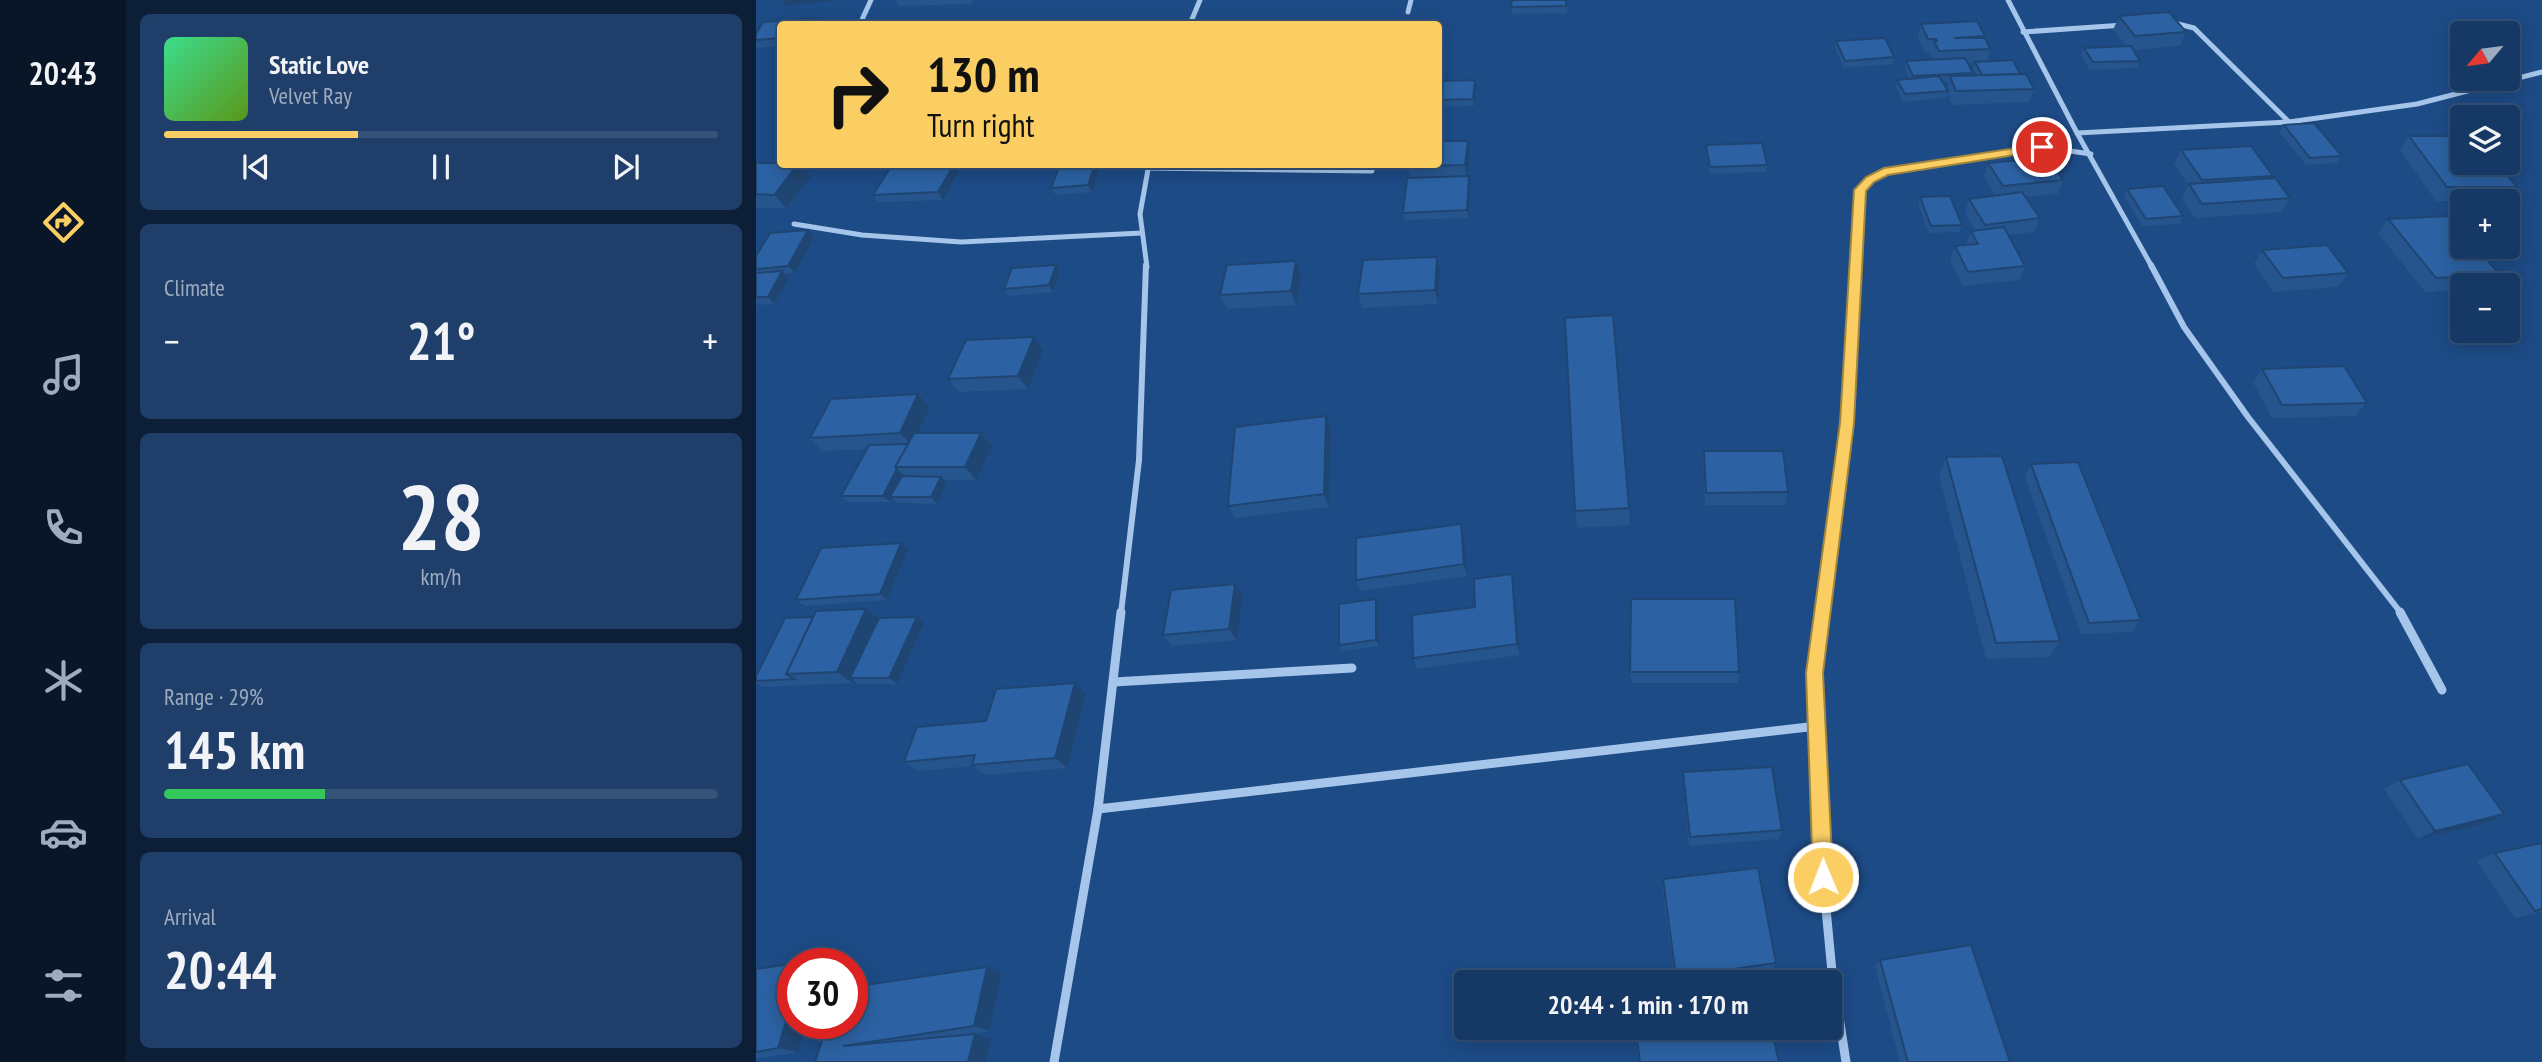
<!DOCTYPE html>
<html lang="en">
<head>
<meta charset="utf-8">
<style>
  body { margin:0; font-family:"PT Sans Narrow",sans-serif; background:#1f3f6a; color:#f1f3f6; height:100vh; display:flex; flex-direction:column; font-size:26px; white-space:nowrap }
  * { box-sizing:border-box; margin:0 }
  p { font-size:23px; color:#9eacbf }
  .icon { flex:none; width:38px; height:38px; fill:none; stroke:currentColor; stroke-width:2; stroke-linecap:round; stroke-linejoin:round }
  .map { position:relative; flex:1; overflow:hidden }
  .panel { display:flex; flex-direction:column; gap:14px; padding:14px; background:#0c1f37; width:630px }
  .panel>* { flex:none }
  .banner { position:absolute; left:21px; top:21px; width:665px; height:147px; border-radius:7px; box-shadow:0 4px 18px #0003,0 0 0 2px #355278; background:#face63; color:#111; overflow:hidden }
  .needle { width:46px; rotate:241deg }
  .tools { position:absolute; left:1694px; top:21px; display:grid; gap:14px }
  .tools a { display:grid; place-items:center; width:70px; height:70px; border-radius:7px; background:#163864; box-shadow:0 4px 18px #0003,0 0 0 2px #355278; font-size:35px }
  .speed { position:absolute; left:21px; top:948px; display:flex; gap:14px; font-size:35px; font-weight:700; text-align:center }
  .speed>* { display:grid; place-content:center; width:91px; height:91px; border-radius:50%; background:#163864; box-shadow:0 4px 18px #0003,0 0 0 2px #355278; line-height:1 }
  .speed .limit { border:10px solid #d22; background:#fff; color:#111 }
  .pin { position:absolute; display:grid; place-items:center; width:60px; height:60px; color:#fff; margin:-30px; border:4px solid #fff; border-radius:50%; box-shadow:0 2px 7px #0007 }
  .me { position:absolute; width:77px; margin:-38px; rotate:359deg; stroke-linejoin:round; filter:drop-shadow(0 0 5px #0008) }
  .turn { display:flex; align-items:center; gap:24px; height:147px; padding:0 35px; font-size:32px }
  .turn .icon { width:91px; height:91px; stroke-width:2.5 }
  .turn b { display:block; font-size:49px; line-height:60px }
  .big { font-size:52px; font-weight:800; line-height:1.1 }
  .panel .widget { flex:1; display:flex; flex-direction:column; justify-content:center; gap:10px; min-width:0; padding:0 24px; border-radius:10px; background:#1f3f6a }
  .panel .dial { align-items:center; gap:0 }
  .dial b { font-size:91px; line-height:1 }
  .song { display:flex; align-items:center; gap:21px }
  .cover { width:84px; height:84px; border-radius:10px; background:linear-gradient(135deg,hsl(150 70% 55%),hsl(90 70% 35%)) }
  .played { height:7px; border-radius:4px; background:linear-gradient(90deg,#face63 35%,#355278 35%) }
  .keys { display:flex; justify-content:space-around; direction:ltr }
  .heat { display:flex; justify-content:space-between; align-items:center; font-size:38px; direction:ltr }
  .charge { height:10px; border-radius:5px; background:linear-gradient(90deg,#34c759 29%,#355278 0) }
  .trip { position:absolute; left:698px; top:970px; width:388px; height:70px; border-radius:7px; background:#163864; box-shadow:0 4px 18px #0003,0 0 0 2px #355278; font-weight:800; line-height:70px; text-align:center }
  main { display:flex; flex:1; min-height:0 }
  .menu { display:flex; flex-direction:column; width:126px; justify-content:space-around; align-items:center; background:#091628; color:#9eacbf }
  .menu .icon { width:49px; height:49px }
  .menu .on { color:#face63 }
  .menu b { font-size:32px; color:#f1f3f6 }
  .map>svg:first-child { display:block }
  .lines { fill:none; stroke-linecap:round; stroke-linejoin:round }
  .minor-far2 { stroke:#a5c5eb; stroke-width:5 }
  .minor-far1 { stroke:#a5c5eb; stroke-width:6 }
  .minor { stroke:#a5c5eb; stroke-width:9 }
  .wall { fill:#26548c; fill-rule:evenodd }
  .shaded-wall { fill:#1f4572 }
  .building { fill:#2c62a3; stroke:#1f4572; stroke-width:2 }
  .route { fill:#face63; stroke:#a28640; stroke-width:2 }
</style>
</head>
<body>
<main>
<nav class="menu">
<b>20:43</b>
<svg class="icon on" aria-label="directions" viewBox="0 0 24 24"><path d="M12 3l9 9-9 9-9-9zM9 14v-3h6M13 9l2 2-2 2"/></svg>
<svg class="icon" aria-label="music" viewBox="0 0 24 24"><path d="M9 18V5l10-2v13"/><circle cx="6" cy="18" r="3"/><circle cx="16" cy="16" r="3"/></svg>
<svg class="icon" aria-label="phone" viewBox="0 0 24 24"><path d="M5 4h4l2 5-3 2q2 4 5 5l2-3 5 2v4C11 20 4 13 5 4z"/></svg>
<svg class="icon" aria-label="climate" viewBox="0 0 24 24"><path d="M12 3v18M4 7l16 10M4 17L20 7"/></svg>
<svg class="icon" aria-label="car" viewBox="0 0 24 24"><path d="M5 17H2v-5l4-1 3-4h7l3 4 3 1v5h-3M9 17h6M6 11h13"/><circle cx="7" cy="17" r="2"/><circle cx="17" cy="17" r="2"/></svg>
<svg class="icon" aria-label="filters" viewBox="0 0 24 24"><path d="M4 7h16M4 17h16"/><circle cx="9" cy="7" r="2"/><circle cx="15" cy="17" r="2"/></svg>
</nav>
<section class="panel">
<div class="widget">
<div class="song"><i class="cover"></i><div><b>Static Love</b><p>Velvet Ray</p></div></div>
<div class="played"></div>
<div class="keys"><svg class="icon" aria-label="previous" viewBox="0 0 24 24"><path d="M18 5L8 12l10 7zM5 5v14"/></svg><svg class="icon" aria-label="pause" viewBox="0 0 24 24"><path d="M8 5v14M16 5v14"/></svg><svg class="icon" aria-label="next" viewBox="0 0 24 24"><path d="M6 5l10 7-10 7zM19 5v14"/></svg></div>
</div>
<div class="widget"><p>Climate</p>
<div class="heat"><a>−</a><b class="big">21°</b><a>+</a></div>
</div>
<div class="widget dial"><b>28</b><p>km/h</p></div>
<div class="widget"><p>Range · 29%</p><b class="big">145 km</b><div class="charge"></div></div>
<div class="widget"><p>Arrival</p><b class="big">20:44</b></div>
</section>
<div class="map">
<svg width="1786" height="1062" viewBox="0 0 1786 1062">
  <rect width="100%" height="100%" fill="#1d4b86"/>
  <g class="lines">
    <g class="minor-far2">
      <path d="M1252,0L1321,133L1396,267"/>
      <path d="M652,12L655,0"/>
      <path d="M1414,22L1438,28L1533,122"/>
      <path d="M104,24L115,0"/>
      <path d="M434,24L444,0"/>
      <path d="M1267,32L1368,25"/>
      <path d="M1321,133L1533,122L1661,104L1786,72"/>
      <path d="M391,168L616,171"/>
      <path d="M38,224L106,235L205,242L386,233"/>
      <path d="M391,267L384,214L393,164"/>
      <path d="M1100,267L1104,190L1114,179L1128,172L1286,147L1335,154"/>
    </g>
    <g class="minor-far1">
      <path d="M1395,265L1428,327L1492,417L1645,613"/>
      <path d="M365,613L383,460L390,265"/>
      <path d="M1067,613L1091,423L1100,265"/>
    </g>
    <g class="minor">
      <path d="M1067,612L1059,673L1067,877L1076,972L1090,1062"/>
      <path d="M1644,612L1686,690"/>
      <path d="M358,682L596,668"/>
      <path d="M342,809L1061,726"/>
      <path d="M298,1062L342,809L365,612"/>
    </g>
  </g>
  <g class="wall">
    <path d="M139,0H217L215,4L143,6Z"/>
    <path d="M811,0V13L756,14L755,7Z"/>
    <path d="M1363,16L1430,32L1424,46L1377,50L1384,61L1381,68L1334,70L1325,55L1328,48L1370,46L1357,30Z"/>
    <path d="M62,18L67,24H24V46L1,48L0,47V34L7,22Z"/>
    <path d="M1165,24L1229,36V38L1234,49L1231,61L1264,74L1278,89L1273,102L1196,105L1191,92L1190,98L1147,102L1140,87L1141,80L1153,79L1149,68L1150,61L1177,60L1175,55V52L1169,53L1162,38ZM1212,63H1219L1217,69L1221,75H1216L1217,73ZM1187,82H1193L1191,89Z"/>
    <path d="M1080,41L1138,57L1137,64L1088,68L1079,48Z"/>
    <path d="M682,81L720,88L718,106L682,107Z"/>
    <path d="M1528,125L1586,156L1581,163L1550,165L1523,132Z"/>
    <path d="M1653,136L1761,187L1749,201H1680L1644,150Z"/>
    <path d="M712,141L714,155L712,176L714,183L713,218L649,220L647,213L655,178L652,166Z"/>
    <path d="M950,145L1011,165L1010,172L954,174L950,152Z"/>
    <path d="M1425,150L1517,176L1515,178L1534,198L1526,212L1439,218L1426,198L1432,185L1418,164Z"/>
    <path d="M0,163L55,177L30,208H0Z"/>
    <path d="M1232,163L1307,180L1302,194L1270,197L1284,218L1278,232L1252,235L1269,266L1264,280L1207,286L1194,260L1199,246L1210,245L1215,231L1219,230L1209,213L1213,199L1240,196L1228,176Z"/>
    <path d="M304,164H345L336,192L300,195L295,188Z"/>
    <path d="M202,173L187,200L122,202L117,195Z"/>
    <path d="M1371,189L1427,216L1423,224L1386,226L1368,196Z"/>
    <path d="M1164,197L1206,225L1203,232L1173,233L1162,204Z"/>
    <path d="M1632,219L1744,275L1734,285H1706V290L1669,292L1622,233Z"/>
    <path d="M52,230L58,237L39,273L29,274L33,278L18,304L0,305V256Z"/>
    <path d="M1506,250L1592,273L1582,287L1518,292L1498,264Z"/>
    <path d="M681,257L684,270L682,304L606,308L602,294Z"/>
    <path d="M304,272L297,292L253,296L248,289Z"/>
    <path d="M545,275L540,305L471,309L464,295Z"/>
    <path d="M287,351L272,389L203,392L192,379Z"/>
    <path d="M1506,369L1611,403L1599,416L1516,418L1497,382Z"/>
    <path d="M162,394L174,407L162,433L236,446L220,480H189L191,483L181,504L141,503L136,498L134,502H92L85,496L111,449L67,451L54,438Z"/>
    <path d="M575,429L573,507L479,518L472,506Z"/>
    <path d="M948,451L1032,492L1029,505H949L947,464Z"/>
    <path d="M1190,457L1304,641L1293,657L1230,659L1183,475Z"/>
    <path d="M1275,464L1385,620L1376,632L1325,634L1269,477Z"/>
    <path d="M873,508L874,525L821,528L819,511Z"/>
    <path d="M705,524L708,537L711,576L605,591L600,580Z"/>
    <path d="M145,543L152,549L131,600L49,606L40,600Z"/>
    <path d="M756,574L758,586L764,655L661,669L657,658L719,607Z"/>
    <path d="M487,595L481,640L416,646L407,635Z"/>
    <path d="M622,605L623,646L586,651L583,645Z"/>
    <path d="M110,609L123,619L168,623L141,684H102L98,680L97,683L6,687L0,683V676L57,617Z"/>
    <path d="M874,672H983L982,683H875Z"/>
    <path d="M330,694L311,768L230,775L217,766L163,771L148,762L230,721Z"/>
    <path d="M927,772L1026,830L1023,839L933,846L927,781Z"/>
    <path d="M1644,780L1730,823L1662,839L1628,789Z"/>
    <path d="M1786,843V912L1759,918L1721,861L1739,853Z"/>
    <path d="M907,879L1020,963L1017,969L919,982L906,887Z"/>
    <path d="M1124,960L1254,1062H1144L1119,966Z"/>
    <path d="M231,967L246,973L233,1031L202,1036L219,1034L235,1039L59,1062Z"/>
    <path d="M0,969L42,1052L0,1059Z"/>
  </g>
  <g class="shaded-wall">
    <path d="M26,0H80L30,6Z"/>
    <path d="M62,18L67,24H58Z"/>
    <path d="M719,80L720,88L718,106L717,99Z"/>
    <path d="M712,141L714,155L711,179L709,165Z"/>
    <path d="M42,164H45L55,177L30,208L18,195Z"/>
    <path d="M339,164H345L336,192L332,185Z"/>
    <path d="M197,166L202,173L187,200L182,192Z"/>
    <path d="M713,176L714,183L713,218L711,210Z"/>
    <path d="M52,230L58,237L39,273L32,266Z"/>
    <path d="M681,257L684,270L682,304L679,290Z"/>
    <path d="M540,261L545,275L540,305L535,291Z"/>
    <path d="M300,265L304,272L297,292L293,285Z"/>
    <path d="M26,271L33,278L18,304L12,297Z"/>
    <path d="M278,337L287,351L272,389L262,376Z"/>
    <path d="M162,394L174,407L156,446L144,433Z"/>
    <path d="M570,416L575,429L573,507L568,494Z"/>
    <path d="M225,433L236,446L220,480L209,467Z"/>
    <path d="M141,469L148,476L134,497L136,498L134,502L127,496Z"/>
    <path d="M185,477L191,483L181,504L175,497Z"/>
    <path d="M705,524L708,537L711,576L708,564Z"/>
    <path d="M145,543L152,549L131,600L124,594Z"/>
    <path d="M756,574L758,586L764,655L761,644Z"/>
    <path d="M479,584L487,595L481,640L473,629Z"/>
    <path d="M620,599L622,605L623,646L620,640Z"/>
    <path d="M110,609L125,620L94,678L98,680L97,683L81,672Z"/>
    <path d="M161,617L168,623L141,684L133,678Z"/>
    <path d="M319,683L330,694L311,768L299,758Z"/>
    <path d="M1748,814L1730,823L1662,839L1679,831Z"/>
    <path d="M231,967L246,973L233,1031L218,1026Z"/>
    <path d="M37,998V1024H50L42,1052L22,1048Z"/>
    <path d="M219,1034L235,1039L229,1062H212Z"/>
  </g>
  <g class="building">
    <path d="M756,0H810V6L755,7Z"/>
    <path d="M1413,12L1430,32L1379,36L1363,16Z"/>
    <path d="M62,18L58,24H24V38L0,40V34L7,22Z"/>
    <path d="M1221,21L1229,36L1198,38H1229L1234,49L1183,51L1178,41H1181L1180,39H1172L1165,24Z"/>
    <path d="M1129,38L1138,57L1089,61L1080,41Z"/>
    <path d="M1375,46L1384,61L1337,62L1328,48Z"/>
    <path d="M1209,58L1217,73L1157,76L1150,61Z"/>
    <path d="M1257,60L1264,74L1226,75L1219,62Z"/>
    <path d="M1270,74L1278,89L1200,91L1194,76Z"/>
    <path d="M1183,76L1192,91L1149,94L1141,80Z"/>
    <path d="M719,80L717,99L682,100V81Z"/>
    <path d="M1558,123L1586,156L1554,158L1528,125Z"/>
    <path d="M1653,136H1706V163H1741L1761,187H1691Z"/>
    <path d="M682,141H712L709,165L652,166V164H682Z"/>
    <path d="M1006,143L1011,165L954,167L950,145Z"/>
    <path d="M1495,146L1517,176L1446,180L1425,150Z"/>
    <path d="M1292,157L1307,180L1247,186L1232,163Z"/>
    <path d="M0,163H24V164H42L18,195L0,194Z"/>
    <path d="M304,164H339L332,185L295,188Z"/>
    <path d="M197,166L182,192L117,195L134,168Z"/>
    <path d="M713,176L711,210L647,213L651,178Z"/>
    <path d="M1519,178L1534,198L1446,204L1433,184Z"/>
    <path d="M1407,186L1427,216L1390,219L1371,189Z"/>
    <path d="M1266,192L1284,218L1229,225L1213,199Z"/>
    <path d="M1194,196L1206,225L1175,226L1164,197Z"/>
    <path d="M1693,216L1706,231V247H1720L1744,275L1680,278L1632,219Z"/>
    <path d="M1248,227L1269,266L1212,272L1199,246L1222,244L1215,231Z"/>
    <path d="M52,230L32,266L0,269V256L14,233Z"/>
    <path d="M1571,245L1592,273L1527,278L1506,250Z"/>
    <path d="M681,257L679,290L602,294L607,260Z"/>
    <path d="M540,261L535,291L464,295L471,265Z"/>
    <path d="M300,265L293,285L248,289L256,268Z"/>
    <path d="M26,271L12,297H0V273Z"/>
    <path d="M857,315L873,508L819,511L809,318Z"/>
    <path d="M278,337L262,376L192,379L210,340Z"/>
    <path d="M1588,366L1611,403L1526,405L1506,369Z"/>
    <path d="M162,394L144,433L54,438L75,399Z"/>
    <path d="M570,416L568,494L472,506L479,427Z"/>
    <path d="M158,433H225L209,467H139Z"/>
    <path d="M152,444L139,467L141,469L127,496H85L113,445Z"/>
    <path d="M948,451H1027L1032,492L950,493Z"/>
    <path d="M1246,456L1304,641L1240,643L1190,457Z"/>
    <path d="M1322,462L1385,620L1333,623L1275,464Z"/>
    <path d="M146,476L185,477L175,497H134Z"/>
    <path d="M705,524L708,564L600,580V538Z"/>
    <path d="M145,543L124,594L40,600L65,548Z"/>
    <path d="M756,574L761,644L657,658L656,615L719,607L718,579Z"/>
    <path d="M479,584L473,629L407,635L415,590Z"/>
    <path d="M620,599V640L583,645V604Z"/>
    <path d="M875,599H979L983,672H874Z"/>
    <path d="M110,609L81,672L30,674L60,611Z"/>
    <path d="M57,617L30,674L38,679L0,681V676L29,618Z"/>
    <path d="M161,617L133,678H94L123,618Z"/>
    <path d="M319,683L299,758L216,765L219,755L148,762L161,727L230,721L240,689Z"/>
    <path d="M1712,764L1748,814L1679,831L1644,780Z"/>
    <path d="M1016,767L1026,830L934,837L927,772Z"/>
    <path d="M1786,843V909L1779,911L1739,853Z"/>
    <path d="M1002,868L1020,963L920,977L907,879Z"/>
    <path d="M1215,945L1254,1062H1152L1124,960Z"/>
    <path d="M48,962L47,964H37V998L22,1048L0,1052V969Z"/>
    <path d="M231,967L218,1026L87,1046L219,1034L212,1062H59L71,1024H96V987Z"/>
    <path d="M950,1027H1015L1023,1062H884L881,1039Z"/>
  </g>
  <path class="route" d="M1286,144L1290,145V150L1132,175L1118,182L1110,191L1098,423L1067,673L1077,877L1074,884L1067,887L1060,884L1057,877L1050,673L1084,423L1098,190L1110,177L1128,168Z"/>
</svg>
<div class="tools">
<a><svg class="needle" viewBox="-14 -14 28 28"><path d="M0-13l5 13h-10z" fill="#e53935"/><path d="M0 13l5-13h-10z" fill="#9eacbf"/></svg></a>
<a><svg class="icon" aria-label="layers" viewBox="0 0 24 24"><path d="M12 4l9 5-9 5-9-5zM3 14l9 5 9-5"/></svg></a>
<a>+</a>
<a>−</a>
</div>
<div class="speed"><div class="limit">30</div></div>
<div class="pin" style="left:1286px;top:147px;background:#d93025"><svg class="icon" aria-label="arrive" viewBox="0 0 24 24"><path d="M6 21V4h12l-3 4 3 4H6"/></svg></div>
<svg class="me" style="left:1067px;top:877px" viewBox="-20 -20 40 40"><circle r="17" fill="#face63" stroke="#fff" stroke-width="3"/><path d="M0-11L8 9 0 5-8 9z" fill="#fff"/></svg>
<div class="trip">20:44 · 1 min · 170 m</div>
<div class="banner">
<div class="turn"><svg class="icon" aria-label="right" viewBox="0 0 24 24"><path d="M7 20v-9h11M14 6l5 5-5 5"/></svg><div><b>130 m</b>Turn right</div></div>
</div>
</div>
</main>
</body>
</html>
